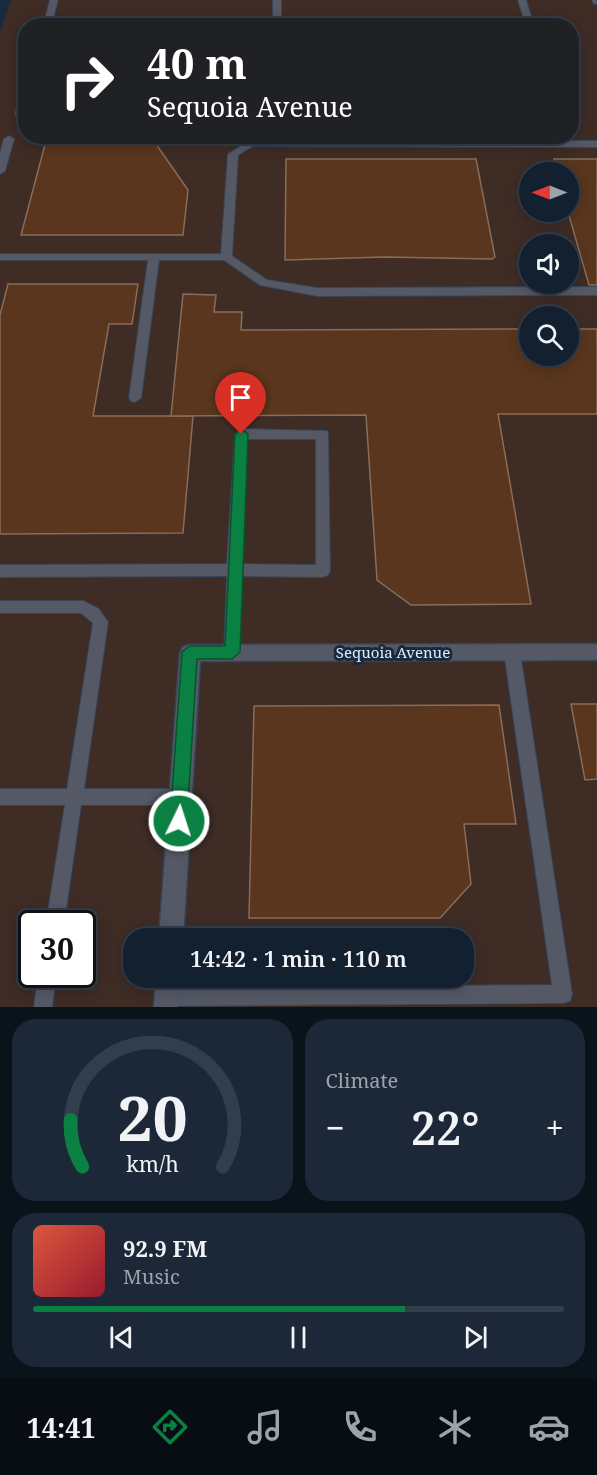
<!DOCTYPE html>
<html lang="en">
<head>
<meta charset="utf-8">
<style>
  body { margin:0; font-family:"Noto Serif",serif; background:#1c2838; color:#f1f3f6; height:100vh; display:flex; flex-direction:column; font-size:22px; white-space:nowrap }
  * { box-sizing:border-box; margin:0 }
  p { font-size:20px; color:#9da3ab }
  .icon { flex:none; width:33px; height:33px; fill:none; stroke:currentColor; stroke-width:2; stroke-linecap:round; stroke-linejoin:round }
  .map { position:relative; height:1007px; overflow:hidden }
  .details { display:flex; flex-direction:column; gap:12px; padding:12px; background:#0a121a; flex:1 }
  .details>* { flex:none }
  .guide { position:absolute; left:18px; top:18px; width:561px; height:126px; border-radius:24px; box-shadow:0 3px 15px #0003,0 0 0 2px #323e4c; background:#202124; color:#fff; overflow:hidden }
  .needle { width:39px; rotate:270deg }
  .tools { position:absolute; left:519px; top:162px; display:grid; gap:12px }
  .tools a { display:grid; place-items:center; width:60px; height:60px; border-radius:50%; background:#132030; box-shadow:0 3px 15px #0003,0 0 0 2px #323e4c; font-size:30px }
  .speed { position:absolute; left:18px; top:910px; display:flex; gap:12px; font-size:30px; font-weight:700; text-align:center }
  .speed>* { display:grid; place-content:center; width:78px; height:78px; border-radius:50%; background:#132030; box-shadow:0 3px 15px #0003,0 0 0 2px #323e4c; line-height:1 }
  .speed .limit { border:3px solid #111; border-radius:9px; background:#fff; color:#111 }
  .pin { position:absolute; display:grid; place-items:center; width:51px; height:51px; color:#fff; margin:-62px -26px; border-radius:50% 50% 50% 0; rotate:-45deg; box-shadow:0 0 6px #0007 }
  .pin .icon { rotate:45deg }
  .me { position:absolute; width:66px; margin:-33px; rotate:4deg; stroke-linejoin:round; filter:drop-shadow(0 0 4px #0008) }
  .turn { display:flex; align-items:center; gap:21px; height:126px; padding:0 30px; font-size:27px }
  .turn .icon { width:78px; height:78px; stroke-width:2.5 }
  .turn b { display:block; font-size:42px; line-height:51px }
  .big { font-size:45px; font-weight:600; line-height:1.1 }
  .details .card { flex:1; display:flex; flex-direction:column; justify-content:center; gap:9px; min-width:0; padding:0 21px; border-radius:24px; background:#1c2838 }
  .details .dial { align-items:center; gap:0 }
  .dial svg { height:156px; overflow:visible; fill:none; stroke:#323e4c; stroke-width:7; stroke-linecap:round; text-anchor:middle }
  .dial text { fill:#f1f3f6; stroke:none }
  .song { display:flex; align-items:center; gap:18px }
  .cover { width:72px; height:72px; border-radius:9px; background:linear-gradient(135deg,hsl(10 70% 55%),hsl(350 70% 35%)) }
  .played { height:6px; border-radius:3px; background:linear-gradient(90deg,#0b8043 70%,#323e4c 70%) }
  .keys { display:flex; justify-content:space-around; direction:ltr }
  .heat { display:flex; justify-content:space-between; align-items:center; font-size:33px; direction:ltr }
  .details .tiles { flex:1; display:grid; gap:12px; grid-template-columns:1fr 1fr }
  .card:last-child { grid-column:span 2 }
  .trip { position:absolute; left:123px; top:928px; width:351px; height:60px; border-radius:24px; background:#132030; box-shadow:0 3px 15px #0003,0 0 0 2px #323e4c; font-weight:600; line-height:60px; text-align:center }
  .dock { display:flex; height:96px; justify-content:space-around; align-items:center; background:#080d13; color:#9da3ab }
  .dock .icon { width:42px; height:42px }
  .dock .selected { color:#0b8043 }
  .dock b { font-size:27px; color:#f1f3f6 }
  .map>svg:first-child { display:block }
  .industrial { fill:#3e2c25; fill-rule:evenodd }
  .building { fill:#59361d; stroke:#896c59; stroke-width:1.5 }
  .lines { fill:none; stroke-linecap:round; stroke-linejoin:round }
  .service-casing { stroke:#35455a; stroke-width:2 }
  .minor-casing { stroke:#35455a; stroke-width:3 }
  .service { fill:#555965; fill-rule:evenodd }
  .minor { fill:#555965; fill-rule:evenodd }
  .route { fill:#0b8043; stroke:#07532c; stroke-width:1.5 }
  .labels { text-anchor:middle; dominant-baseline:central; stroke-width:6; stroke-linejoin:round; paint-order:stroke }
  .street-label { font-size:15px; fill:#e0ebfa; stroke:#192a40 }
</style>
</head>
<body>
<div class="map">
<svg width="597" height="1007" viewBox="0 0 597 1007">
  <rect width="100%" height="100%" fill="#192a40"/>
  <path class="industrial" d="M11,0H597V1007H0V32ZM26,26H572V136H26ZM530,172H568V212H530ZM530,244H568V284H530ZM530,316H568V356H530ZM32,924H82V975H32ZM134,939H464V978H134Z"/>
  <g class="building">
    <path d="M47,137H151L188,190L183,235H21Z"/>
    <path d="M286,159H476L495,257L492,259L385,257L285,260Z"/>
    <path d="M554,159H597V285H589L568,212V172H558Z"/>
    <path d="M8,284H138L132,324H109L93,416H193L183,533L0,534V315Z"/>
    <path d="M183,294L216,295L214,312H242L241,330L530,329V356H568V329H597V414H498L531,604L411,605L377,580L366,415L171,416Z"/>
    <path d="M571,704H597V779L585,780Z"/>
    <path d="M499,705L516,824H464L471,884L440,918H249L254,706Z"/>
  </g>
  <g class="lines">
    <defs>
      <g id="service">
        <path d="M50,0H58L51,26H43Z"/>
        <rect x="273" y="0" width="8" height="26"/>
        <path d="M518,0H526L534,26H526Z"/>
        <path d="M592,0H597V4H594Z"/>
        <path d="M26,94V117L17,116L15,114L21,97Z"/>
        <path d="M9,136L14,139L5,171L0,174V153L4,139Z"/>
        <path d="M251,140L597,141V147L253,146L238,155L232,256L267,280L317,288L597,287V295L317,296L260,285L224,260H159L141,398L135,402L131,401L129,398L148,260H0V254H221L228,154Z"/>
        <path d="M241,429L327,431L328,434L330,571L328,575L323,577L241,576L240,652L237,656L232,658L227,656L224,652L227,576L0,577V565L227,564L235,434ZM247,439H316V565L241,564Z"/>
        <path d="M0,601H83L99,609L108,622L84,789H180L186,792L188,797L186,802L180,805H81L64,924H46L65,805H0V789H67L93,623L81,613H0Z"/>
        <path d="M512,646L517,648L520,652L572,994L570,1001L563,1003L167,1006L160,1004L158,997L160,990L167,988L552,985L504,652L507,648Z"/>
        <path d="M38,975H56L52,1007H34Z"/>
      </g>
      <g id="minor">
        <path d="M597,644V660L200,661L183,939H159L180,653L183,647L190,645Z"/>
        <path d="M156,978H180L178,1007H154Z"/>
      </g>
    </defs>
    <use href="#service" class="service-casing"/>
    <use href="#minor" class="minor-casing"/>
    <use href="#service" class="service"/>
    <use href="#minor" class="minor"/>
  </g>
  <path class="route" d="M241,429L248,434L240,652L232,659H197L187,821L185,827L179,829L173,827L170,821L182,652L190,646H225L235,434Z"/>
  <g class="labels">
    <g class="street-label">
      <text x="393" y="652">Sequoia Avenue</text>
    </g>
  </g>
</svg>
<div class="tools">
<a><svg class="needle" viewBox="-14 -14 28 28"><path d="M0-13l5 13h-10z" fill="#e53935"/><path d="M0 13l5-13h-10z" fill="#9da3ab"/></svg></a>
<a><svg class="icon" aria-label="sound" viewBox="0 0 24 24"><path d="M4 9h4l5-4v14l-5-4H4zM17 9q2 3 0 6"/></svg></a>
<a><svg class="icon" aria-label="search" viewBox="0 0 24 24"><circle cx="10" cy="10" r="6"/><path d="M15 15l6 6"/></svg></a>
</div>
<div class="speed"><div class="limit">30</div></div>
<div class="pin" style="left:241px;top:434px;background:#d93025"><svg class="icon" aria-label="arrive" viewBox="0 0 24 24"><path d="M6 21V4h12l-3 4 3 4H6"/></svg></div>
<svg class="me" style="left:179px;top:821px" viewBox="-20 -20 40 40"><circle r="17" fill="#0b8043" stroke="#fff" stroke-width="3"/><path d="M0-11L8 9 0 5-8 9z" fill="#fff"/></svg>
<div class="trip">14:42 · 1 min · 110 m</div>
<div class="guide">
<div class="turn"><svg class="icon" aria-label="right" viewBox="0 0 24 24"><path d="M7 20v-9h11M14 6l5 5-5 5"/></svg><div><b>40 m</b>Sequoia Avenue</div></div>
</div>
</div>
<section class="details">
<div class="tiles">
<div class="card dial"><svg viewBox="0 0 100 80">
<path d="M14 69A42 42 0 1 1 86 69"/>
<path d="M14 69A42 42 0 0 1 8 45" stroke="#0b8043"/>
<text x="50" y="56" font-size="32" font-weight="700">20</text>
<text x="50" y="72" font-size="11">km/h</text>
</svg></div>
<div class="card"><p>Climate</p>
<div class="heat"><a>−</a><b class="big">22°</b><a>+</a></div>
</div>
<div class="card">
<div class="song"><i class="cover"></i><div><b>92.9 FM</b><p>Music</p></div></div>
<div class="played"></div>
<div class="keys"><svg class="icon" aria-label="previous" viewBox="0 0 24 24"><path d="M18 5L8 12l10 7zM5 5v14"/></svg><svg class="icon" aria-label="pause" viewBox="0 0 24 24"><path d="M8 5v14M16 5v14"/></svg><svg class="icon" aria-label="next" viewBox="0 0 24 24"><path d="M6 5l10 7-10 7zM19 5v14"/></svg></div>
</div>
</div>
</section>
<nav class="dock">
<b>14:41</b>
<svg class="icon selected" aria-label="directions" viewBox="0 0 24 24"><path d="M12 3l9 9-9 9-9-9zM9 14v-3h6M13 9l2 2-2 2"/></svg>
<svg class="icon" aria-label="music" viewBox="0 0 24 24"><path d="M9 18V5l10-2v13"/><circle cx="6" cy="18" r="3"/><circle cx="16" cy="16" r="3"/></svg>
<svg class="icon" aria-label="phone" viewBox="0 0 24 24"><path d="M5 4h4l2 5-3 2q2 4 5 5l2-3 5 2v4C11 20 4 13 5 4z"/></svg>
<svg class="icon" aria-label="climate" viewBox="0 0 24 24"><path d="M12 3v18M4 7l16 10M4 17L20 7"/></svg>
<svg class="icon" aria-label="car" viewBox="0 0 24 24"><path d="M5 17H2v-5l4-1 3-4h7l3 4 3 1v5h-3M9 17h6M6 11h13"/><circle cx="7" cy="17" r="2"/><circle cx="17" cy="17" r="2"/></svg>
</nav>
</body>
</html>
